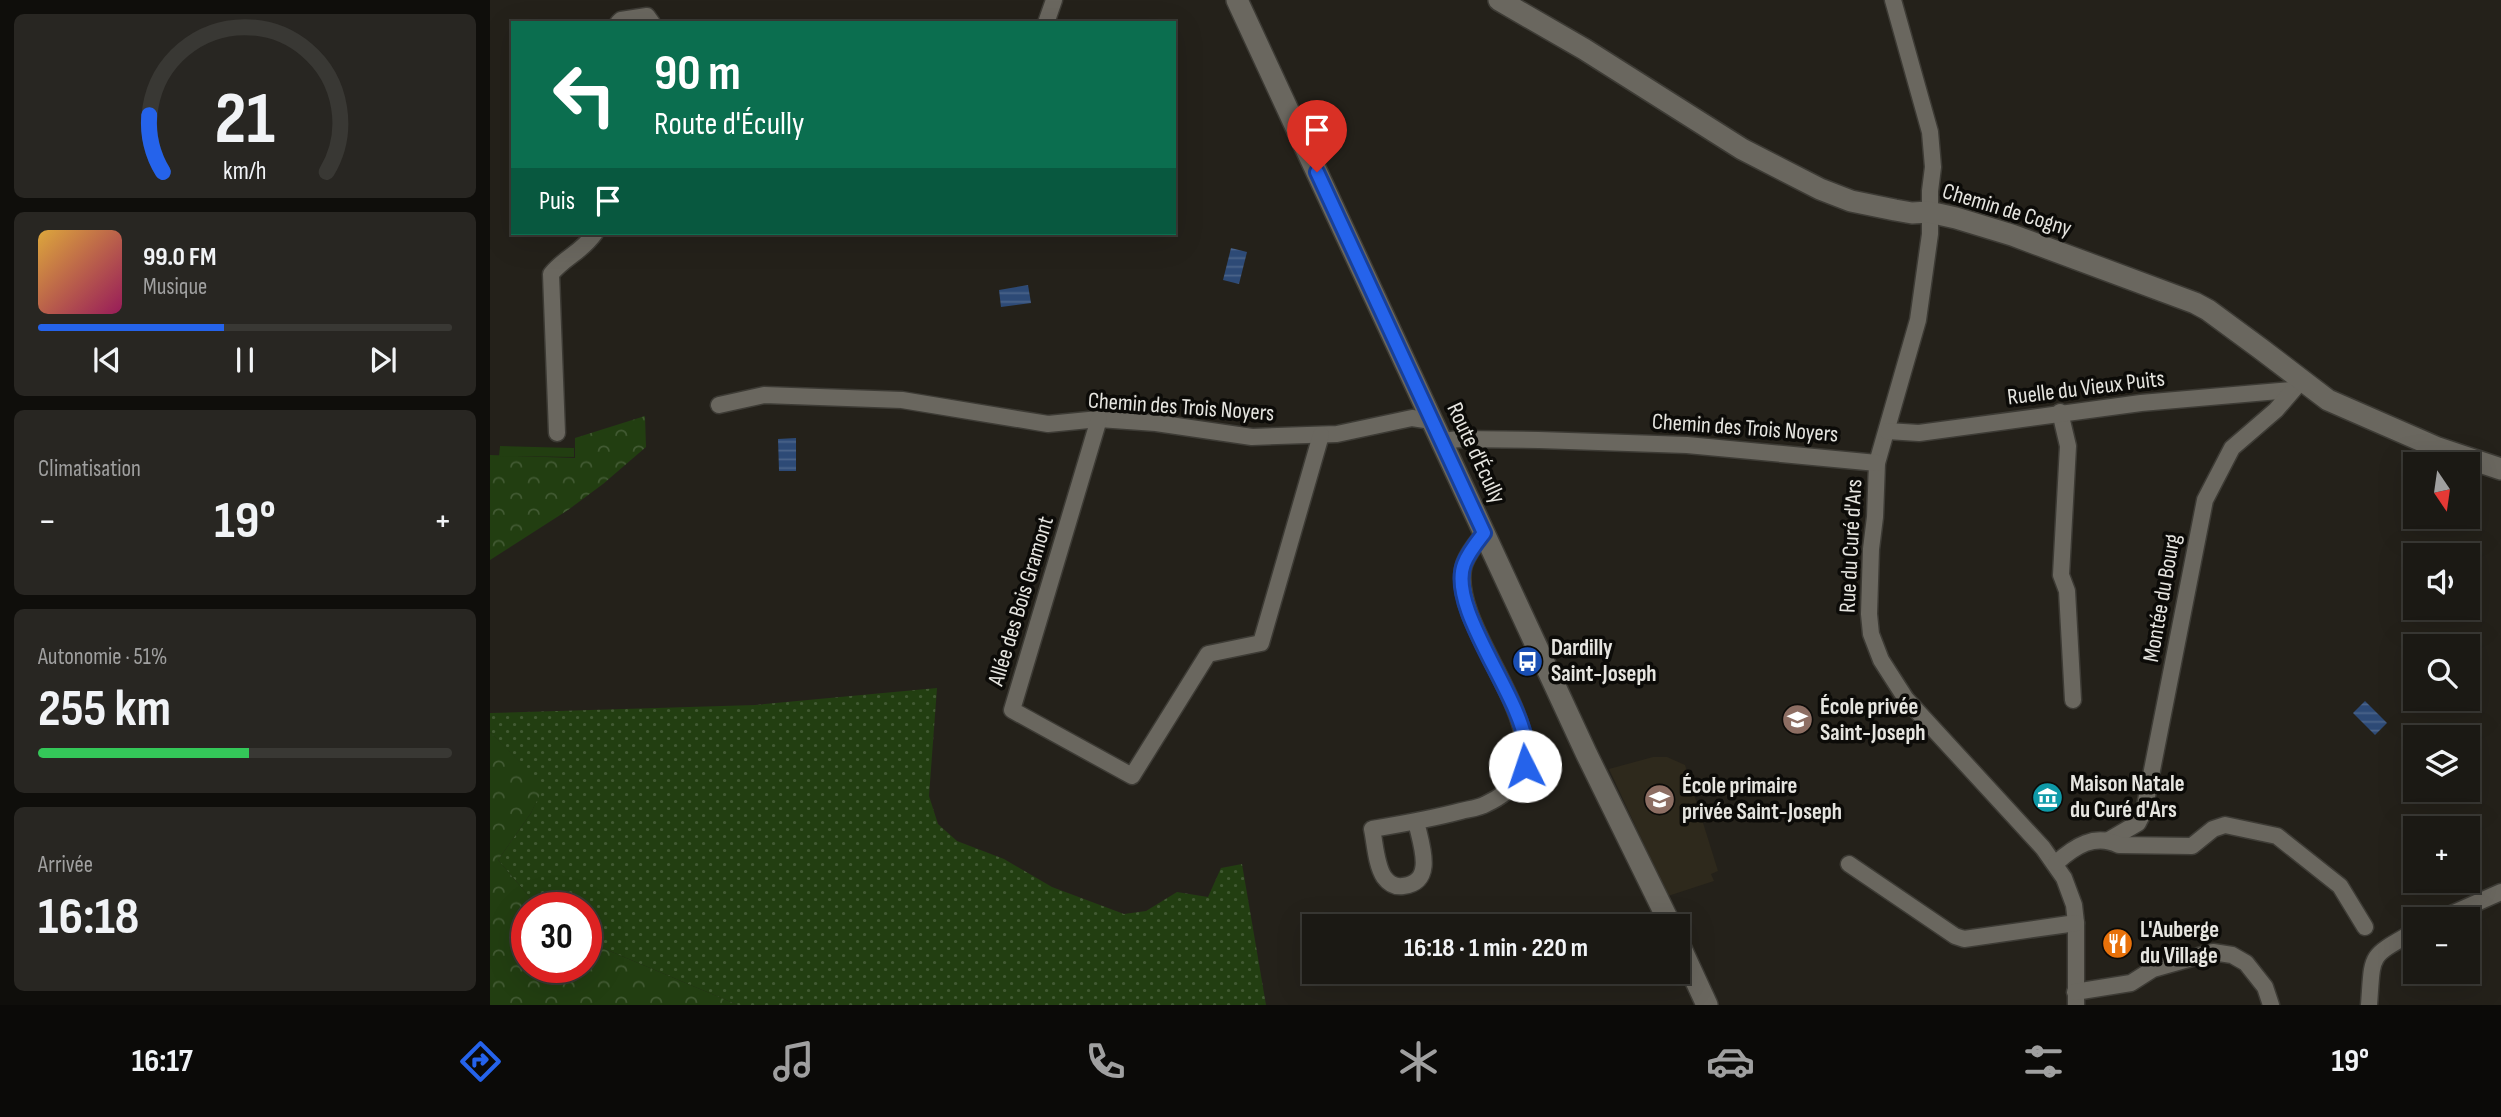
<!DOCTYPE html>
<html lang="fr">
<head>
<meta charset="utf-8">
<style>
  body { margin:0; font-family:"Sofia Sans Condensed",sans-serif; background:#282622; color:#f1f3f6; height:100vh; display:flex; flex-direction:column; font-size:26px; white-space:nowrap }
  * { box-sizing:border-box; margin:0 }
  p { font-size:23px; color:#a0a0a0 }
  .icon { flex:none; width:38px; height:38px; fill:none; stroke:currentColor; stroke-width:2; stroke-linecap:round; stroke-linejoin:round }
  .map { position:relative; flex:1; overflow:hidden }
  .side { display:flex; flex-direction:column; gap:14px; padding:14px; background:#0f0e0b; width:490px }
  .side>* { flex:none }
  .banner { position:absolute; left:21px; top:21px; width:665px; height:214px; border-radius:0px; box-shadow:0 7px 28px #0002,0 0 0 2px #393834; background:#0b6e4f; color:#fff; overflow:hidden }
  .needle { width:46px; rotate:167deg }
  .controls { position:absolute; left:1913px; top:452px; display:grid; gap:14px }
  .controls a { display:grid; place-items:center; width:77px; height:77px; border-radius:0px; background:#1b1914; box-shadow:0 7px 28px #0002,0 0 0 2px #393834; font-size:35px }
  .speed { position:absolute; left:21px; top:892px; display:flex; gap:14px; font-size:35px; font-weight:700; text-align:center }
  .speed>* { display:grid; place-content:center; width:91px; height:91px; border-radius:50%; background:#1b1914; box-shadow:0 7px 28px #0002,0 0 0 2px #393834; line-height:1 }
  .speed .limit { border:10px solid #d22; background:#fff; color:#111 }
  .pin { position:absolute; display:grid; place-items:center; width:60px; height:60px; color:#fff; margin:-72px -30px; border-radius:50% 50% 50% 0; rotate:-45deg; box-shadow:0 0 7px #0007 }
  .pin .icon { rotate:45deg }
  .me { position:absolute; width:77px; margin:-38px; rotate:356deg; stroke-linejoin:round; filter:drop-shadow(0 0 5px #0008) }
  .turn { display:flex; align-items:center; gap:24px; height:147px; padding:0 28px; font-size:32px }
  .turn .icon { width:91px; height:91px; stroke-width:2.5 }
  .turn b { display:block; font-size:49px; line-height:60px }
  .then { display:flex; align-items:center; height:66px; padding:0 28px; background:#0003; gap:14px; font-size:26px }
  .big { font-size:52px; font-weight:700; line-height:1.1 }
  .side .widget { flex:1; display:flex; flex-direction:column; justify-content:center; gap:10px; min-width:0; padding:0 24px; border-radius:10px; background:#282622 }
  .side .dial { align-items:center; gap:0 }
  .dial svg { height:182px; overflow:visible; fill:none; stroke:#393834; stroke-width:7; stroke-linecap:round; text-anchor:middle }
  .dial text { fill:#f1f3f6; stroke:none }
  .song { display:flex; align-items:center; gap:21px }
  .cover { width:84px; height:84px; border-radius:10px; background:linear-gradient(135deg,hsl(40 70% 55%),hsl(330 70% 35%)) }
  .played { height:7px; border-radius:4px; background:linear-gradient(90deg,#2563eb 45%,#393834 45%) }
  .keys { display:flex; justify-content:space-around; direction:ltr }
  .heat { display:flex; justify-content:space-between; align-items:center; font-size:38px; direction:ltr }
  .charge { height:10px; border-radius:5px; background:linear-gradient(90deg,#34c759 51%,#393834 0) }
  .trip { position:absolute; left:812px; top:914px; width:388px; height:70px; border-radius:0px; background:#1b1914; box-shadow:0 7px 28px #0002,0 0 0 2px #393834; font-weight:700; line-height:70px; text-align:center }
  .menu { display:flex; height:112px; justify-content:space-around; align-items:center; background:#0b0a08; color:#a0a0a0 }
  .menu .icon { width:49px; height:49px }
  .menu .on { color:#2563eb }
  .menu b { font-size:32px; color:#f1f3f6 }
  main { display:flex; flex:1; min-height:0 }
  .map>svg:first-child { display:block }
  .built { fill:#2e291c }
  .grass { fill:url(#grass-dots) }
  .forest { fill:url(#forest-crowns) }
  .garden { fill:#223e11 }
  .water { fill:url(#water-rules) }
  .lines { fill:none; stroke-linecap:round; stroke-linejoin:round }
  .minor-casing { stroke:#3d3b35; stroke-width:19 }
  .tertiary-casing { stroke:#3d3b35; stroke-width:24 }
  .minor { stroke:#6a675f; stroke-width:16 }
  .tertiary { stroke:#6a675f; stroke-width:21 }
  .route-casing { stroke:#184099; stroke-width:18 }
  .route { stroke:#2563eb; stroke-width:12 }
  .labels { text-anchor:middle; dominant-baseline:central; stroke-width:7; stroke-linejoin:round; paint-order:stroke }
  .street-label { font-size:23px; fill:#e6e5e0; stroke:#0c0b08 }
  .poi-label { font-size:23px; font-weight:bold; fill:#e6e5e0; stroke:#0c0b08; text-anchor:start }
</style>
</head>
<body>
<main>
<section class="side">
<div class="widget dial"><svg viewBox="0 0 100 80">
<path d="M14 69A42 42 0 1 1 86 69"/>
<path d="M14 69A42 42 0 0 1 8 44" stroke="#2563eb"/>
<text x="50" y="56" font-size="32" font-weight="700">21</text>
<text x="50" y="72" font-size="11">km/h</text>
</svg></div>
<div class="widget">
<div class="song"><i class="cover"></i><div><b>99.0 FM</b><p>Musique</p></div></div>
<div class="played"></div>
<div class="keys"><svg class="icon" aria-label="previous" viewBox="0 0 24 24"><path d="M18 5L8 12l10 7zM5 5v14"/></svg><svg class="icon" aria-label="pause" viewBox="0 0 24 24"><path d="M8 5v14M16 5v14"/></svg><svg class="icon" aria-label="next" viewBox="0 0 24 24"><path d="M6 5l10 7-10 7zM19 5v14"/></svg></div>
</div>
<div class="widget"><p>Climatisation</p>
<div class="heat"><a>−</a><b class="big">19°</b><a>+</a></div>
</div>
<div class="widget"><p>Autonomie · 51%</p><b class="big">255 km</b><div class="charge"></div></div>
<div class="widget"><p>Arrivée</p><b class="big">16:18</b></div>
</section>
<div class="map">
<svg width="2011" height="1005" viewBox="0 0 2011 1005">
  <defs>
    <pattern id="grass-dots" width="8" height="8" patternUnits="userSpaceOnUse" patternTransform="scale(1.75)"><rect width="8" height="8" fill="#223e11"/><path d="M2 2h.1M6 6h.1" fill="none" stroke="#425a33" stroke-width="1.8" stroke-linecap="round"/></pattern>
    <pattern id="forest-crowns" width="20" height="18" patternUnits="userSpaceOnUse" patternTransform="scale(1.75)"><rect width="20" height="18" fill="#223e11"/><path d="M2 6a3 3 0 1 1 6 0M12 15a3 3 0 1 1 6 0" fill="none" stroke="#425a33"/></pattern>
    <pattern id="water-rules" width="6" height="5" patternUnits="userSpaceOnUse" patternTransform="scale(1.75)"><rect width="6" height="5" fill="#2d4a76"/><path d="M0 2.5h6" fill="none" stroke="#4b6489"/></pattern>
  </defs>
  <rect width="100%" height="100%" fill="#24211a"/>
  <path class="built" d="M1163,757H1177L1195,765L1228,871L1221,874L1224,881L1178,896L1119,769Z"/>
  <path class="grass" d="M447,688L439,796L448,824L467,841L514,859L562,887L634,914L656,911L687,892L718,897L731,868L752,864L776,1005H248L96,941V908H49L8,860L41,813L53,786L0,732V713L265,705Z"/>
  <g class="forest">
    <path d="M155,416L156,447L113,484L78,510L0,560V455L85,458V438Z"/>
    <path d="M0,732L54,786L41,813L8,860L49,908H37V968H96V941L248,1005H0Z"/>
  </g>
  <path class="garden" d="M10,446L84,448V457L9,456Z"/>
  <g class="water">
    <path d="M741,248L757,252L749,284L733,280Z"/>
    <path d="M538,285L541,303L511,307L509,290Z"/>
    <path d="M306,438V471H289L288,439Z"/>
    <path d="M1875,701L1897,723L1885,735L1863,713Z"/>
  </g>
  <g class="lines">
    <defs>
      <g id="minor">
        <path d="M1403,0L1440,132L1443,167L1440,191V234L1428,320L1387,463L1385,517L1381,549L1379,614L1381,634L1391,660L1416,699L1553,848L1574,878L1584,905L1586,923V1005"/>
        <path d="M128,23L131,20L157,16L162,23"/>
        <path d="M556,23L564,0"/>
        <path d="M229,405L274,395L412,400L558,424L609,419L666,423L762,437L847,434L922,418L942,421"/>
        <path d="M1570,412L1578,446L1571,575L1577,591L1583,700"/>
        <path d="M609,419L522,710L642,776L718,654L771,643L831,435"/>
        <path d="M1397,431L1429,433L1651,403L1801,390"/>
        <path d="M67,433L61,274C76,256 91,253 105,233"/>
        <path d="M952,441L970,439L1049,440L1197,445L1387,463"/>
        <path d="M926,821C930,842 947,882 913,886C906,887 899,884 894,877C886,865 885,843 882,829C912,824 941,819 971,811C979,809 989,808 996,804C1100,757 961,640 973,569C975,556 987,543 994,533"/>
        <path d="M1619,840L1648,823L1654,811L1715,500L1742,448L1786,410L1811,381"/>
        <path d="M1566,863C1585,846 1605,833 1629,845L1702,846L1723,829L1735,825L1787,836L1850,886L1875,927"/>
        <path d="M1359,864L1465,936L1474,939L1586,923"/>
        <path d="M1950,919L2011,892"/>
        <path d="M1585,992L1641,983L1663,969L1723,952L1742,955L1756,963L1775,987L1781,1005"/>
        <path d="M1879,1005C1883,952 1878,958 1925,931"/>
      </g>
      <g id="tertiary">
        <path d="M747,0L1097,755L1181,926"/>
        <path d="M1009,0L1094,49L1252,149L1330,189L1361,201L1405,210L1422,213L1439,212L1466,218L1522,235L1705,303L1718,310L1771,349L1838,400L1948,448L2011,469"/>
        <path d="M1188,942L1217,1005"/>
      </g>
    </defs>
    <use href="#minor" class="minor-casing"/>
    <use href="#tertiary" class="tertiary-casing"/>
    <use href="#minor" class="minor"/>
    <use href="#tertiary" class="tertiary"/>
  </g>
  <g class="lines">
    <defs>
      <path id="route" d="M827,172L994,533C987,542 978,553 974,564C957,608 1031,696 1036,745C1037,752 1035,760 1035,766"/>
    </defs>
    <use href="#route" class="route-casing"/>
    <use href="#route" class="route"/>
  </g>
  <defs>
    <symbol id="bus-disc" viewBox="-11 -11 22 22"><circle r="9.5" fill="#1a4fb4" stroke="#0c0b08"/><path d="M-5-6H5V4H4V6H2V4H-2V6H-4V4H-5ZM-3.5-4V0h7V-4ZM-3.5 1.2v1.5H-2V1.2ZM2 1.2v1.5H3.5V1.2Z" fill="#fff"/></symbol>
    <symbol id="school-disc" viewBox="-11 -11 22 22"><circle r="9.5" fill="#8d6e63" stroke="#0c0b08"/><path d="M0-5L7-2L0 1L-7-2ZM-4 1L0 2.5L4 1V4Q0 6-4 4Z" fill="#fff"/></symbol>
    <symbol id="museum-disc" viewBox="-11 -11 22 22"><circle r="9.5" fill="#0f9aa8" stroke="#0c0b08"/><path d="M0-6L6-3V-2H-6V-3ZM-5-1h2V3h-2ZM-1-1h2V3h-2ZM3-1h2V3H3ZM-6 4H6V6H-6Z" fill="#fff"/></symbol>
    <symbol id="restaurant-disc" viewBox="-11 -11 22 22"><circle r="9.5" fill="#e8710a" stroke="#0c0b08"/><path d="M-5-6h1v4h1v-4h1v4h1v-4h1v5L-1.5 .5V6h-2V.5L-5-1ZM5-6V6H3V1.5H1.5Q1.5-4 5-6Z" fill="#fff"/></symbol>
  </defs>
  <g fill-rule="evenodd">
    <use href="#bus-disc" x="1020" y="644" width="35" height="35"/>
    <use href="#school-disc" x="1290" y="702" width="35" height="35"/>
    <use href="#museum-disc" x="1540" y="780" width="35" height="35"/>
    <use href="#school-disc" x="1152" y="782" width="35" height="35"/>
    <use href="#restaurant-disc" x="1610" y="926" width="35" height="35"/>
  </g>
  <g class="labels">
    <g class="street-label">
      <text transform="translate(1517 210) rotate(17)">Chemin de Cogny</text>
      <text transform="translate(1596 388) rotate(-7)">Ruelle du Vieux Puits</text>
      <text transform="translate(691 407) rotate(4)">Chemin des Trois Noyers</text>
      <text transform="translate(1255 428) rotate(4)">Chemin des Trois Noyers</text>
      <text transform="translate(986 453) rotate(65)">Route d'Écully</text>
      <text transform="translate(1361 546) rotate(-87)">Rue du Curé d'Ars</text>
      <text transform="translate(1672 598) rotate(-80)">Montée du Bourg</text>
      <text transform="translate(531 601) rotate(-73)">Allée des Bois Gramont</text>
    </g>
    <g class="poi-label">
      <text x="1061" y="648">Dardilly<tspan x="1061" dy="26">Saint-Joseph</tspan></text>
      <text x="1330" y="707">École privée<tspan x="1330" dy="26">Saint-Joseph</tspan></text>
      <text x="1580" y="784">Maison Natale<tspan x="1580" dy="26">du Curé d'Ars</tspan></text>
      <text x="1192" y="786">École primaire<tspan x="1192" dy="26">privée Saint-Joseph</tspan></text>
      <text x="1650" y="930">L'Auberge<tspan x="1650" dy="26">du Village</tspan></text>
    </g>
  </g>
</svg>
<div class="controls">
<a><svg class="needle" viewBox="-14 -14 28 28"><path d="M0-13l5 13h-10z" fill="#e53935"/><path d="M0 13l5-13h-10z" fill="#a0a0a0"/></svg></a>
<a><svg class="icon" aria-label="sound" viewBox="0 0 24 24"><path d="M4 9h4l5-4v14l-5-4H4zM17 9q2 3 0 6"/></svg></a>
<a><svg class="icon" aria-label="search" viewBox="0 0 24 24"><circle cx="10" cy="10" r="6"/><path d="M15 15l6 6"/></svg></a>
<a><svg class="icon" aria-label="layers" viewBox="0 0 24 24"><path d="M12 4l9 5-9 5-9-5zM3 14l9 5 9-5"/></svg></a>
<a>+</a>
<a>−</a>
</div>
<div class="speed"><div class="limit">30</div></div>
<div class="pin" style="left:827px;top:172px;background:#d93025"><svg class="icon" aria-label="arrive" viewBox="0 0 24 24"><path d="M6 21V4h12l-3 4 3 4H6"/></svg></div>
<svg class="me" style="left:1035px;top:766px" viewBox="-20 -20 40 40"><circle r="19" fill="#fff"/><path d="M0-13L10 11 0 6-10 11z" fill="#2563eb"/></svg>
<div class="trip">16:18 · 1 min · 220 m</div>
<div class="banner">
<div class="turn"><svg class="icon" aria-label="left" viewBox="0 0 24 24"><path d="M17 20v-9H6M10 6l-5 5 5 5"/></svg><div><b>90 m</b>Route d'Écully</div></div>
<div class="then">Puis<svg class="icon" aria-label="arrive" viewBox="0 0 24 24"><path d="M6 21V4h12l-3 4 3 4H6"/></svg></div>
</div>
</div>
</main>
<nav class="menu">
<b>16:17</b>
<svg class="icon on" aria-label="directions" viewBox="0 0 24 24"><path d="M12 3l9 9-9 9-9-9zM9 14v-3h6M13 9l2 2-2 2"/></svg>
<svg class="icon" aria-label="music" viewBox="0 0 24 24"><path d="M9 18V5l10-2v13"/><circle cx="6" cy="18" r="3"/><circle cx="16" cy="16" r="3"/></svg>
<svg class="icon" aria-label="phone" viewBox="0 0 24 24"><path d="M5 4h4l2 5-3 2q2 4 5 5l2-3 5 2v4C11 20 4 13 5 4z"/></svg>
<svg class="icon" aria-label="climate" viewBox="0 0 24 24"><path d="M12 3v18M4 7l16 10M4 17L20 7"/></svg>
<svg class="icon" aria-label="car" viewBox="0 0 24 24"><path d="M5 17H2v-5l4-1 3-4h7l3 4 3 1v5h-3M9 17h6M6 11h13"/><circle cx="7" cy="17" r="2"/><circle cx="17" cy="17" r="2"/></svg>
<svg class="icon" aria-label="filters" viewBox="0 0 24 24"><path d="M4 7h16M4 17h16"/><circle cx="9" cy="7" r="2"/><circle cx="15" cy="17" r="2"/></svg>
<b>19°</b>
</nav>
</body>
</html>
